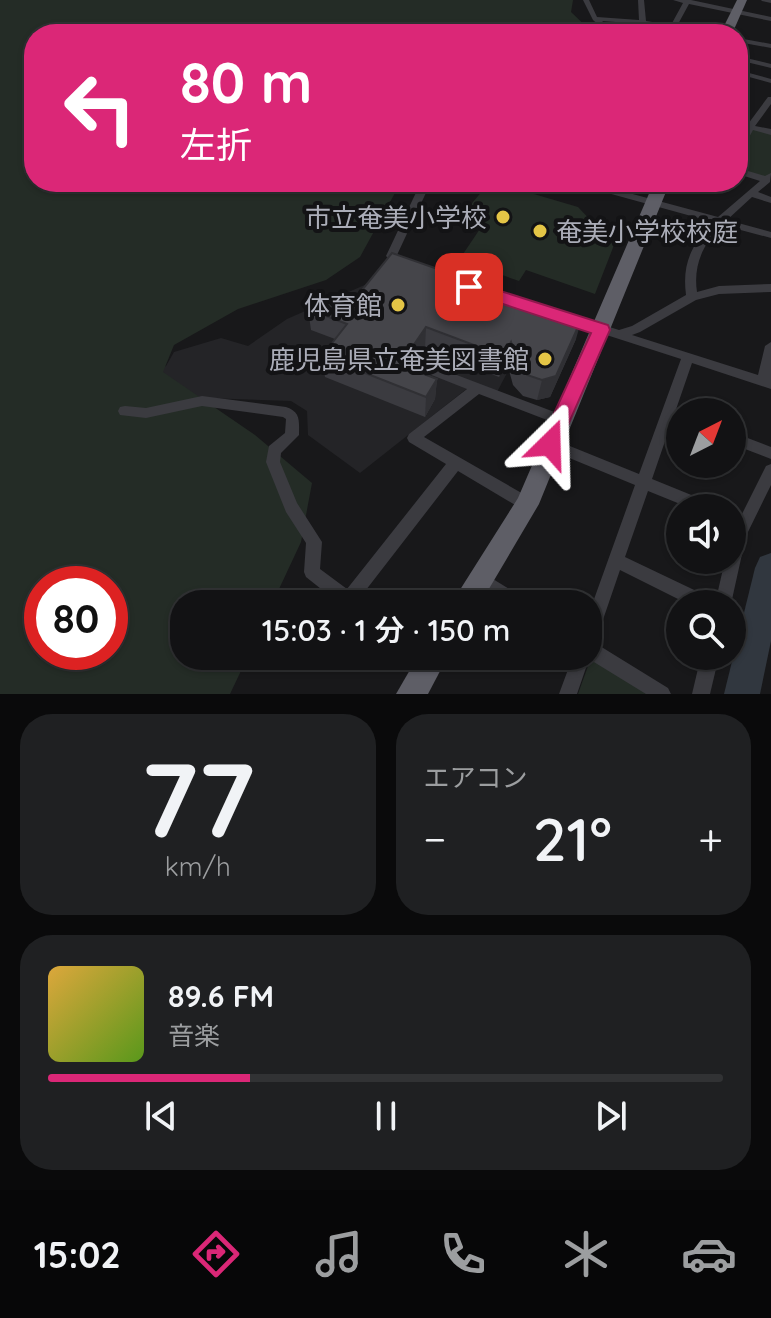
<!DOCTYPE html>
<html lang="ja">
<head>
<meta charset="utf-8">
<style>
  body { margin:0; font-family:Quicksand,"Noto Sans JP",sans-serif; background:#1f2022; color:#f1f3f6; height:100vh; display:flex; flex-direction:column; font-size:30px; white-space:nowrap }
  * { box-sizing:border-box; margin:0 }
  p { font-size:26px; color:#9c9ea0 }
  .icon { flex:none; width:44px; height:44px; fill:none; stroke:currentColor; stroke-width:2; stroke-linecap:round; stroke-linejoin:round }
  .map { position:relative; height:694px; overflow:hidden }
  .details { display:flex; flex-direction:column; gap:20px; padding:20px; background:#0a0a0b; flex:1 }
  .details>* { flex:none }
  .guide { position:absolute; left:24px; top:24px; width:724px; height:168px; border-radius:32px; box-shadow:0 2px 6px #0004,0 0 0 2px #313234; background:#db2777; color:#fff; overflow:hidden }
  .needle { width:52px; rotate:42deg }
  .tools { position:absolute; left:666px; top:398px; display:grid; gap:16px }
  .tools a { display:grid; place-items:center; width:80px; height:80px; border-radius:50%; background:#121214; box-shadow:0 2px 6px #0004,0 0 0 2px #313234; font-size:40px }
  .speed { position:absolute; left:24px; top:566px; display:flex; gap:16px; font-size:40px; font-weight:700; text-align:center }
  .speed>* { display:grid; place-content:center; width:104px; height:104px; border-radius:50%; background:#121214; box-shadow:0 2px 6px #0004,0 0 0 2px #313234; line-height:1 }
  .speed .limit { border:12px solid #d22; background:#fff; color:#111 }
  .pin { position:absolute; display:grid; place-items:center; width:68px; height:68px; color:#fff; margin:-34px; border-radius:16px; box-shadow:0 4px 12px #0006 }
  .me { position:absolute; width:88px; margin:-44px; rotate:22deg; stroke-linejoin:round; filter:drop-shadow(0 0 6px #0008) }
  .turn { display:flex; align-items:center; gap:28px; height:168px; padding:0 24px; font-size:36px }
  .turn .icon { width:104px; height:104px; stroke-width:2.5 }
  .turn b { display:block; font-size:56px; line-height:68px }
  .big { font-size:60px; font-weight:600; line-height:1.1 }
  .details .widget { flex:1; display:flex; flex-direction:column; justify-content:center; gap:12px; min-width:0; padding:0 28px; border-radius:32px; background:#1f2022 }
  .details .dial { align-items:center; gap:0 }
  .dial b { font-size:104px; line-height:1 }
  .song { display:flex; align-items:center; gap:24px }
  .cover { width:96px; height:96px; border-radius:12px; background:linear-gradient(135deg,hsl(40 70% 55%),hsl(90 70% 35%)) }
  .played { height:8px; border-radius:4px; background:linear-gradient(90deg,#db2777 30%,#313234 30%) }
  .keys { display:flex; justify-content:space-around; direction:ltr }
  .heat { display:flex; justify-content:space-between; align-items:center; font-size:44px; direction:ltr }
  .details .tiles { flex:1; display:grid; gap:20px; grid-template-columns:1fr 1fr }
  .widget:last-child { grid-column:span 2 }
  .trip { position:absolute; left:170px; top:590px; width:432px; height:80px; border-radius:32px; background:#121214; box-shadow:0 2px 6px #0004,0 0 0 2px #313234; font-weight:600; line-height:80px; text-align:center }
  .dock { display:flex; height:128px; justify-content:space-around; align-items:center; background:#070708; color:#9c9ea0 }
  .dock .icon { width:56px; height:56px }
  .dock .active { color:#db2777 }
  .dock b { font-size:36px; color:#f1f3f6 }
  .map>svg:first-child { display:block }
  .built { fill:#242427 }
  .green { fill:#242c26; fill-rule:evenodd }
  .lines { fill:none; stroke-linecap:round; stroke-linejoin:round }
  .river { fill:#31373f; fill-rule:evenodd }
  .minor { fill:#3b3b40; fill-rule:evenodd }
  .trunk { fill:#5e5e66; fill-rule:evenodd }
  .wall { fill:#3b3b40 }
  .shaded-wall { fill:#303034 }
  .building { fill:#45454a; stroke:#303034; stroke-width:2 }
  .route { fill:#db2777; stroke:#8e194d; stroke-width:2 }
  .poi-dot { fill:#e4c546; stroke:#131315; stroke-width:3 }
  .labels { text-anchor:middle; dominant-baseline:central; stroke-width:8; stroke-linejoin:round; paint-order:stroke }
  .poi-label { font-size:26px; fill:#abadb8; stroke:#131315; text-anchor:end }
</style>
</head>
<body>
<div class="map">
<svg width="771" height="694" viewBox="0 0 771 694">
  <rect width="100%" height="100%" fill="#18181a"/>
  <path class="built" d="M391,266L539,312L497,392L474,383L360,473L308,435L307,411L291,401L205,398L128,383L166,366L174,352L221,338L248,346L287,319L376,280Z"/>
  <g class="green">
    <path d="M0,0H573L571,12L594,34H34V182H401L360,257L326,280L238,309L174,345L163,372L255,435L312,483L301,542L272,604H184V656H248L230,694H0ZM42,584H110V652H42Z"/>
    <path d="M751,128L771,133V175L767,179L738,169V154Z"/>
    <path d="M510,187L578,207L614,245L595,294L526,270L519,281L459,260L488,217L467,209L484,189Z"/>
    <path d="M592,655L656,694H578Z"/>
  </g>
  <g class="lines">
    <path class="river" d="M771,553V641L760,694H724L755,568L760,557Z"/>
    <g class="minor">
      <path d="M583,0H589L597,17L639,20L638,0H644L646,21L671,25L683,3L673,0H691L771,17V21L689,4L677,26L713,34H699L675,30L673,34H667L669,29L643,24L602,21L616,34H609L593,20Z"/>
      <path d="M761,0H771V3L762,1Z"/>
      <path d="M738,38L771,44V48L738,42Z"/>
      <path d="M738,56L771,64V68L738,60Z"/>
      <path d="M738,70L771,79V83L738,74Z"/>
      <path d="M768,97H771V104L755,126L771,129V135L753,130L742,150L738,153V142L745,128L738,126V122L748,124Z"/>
      <path d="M738,168L765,176L771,173L770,182L758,192L771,197V203L752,197L727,220L771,232V238L722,225C703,244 693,265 697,292L719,286L771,284V292L719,294L696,300L640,332L632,335L758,375L765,346L771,342V389L692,363L652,479L711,503L713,508H690L648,491L625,557L711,598L713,604H688L620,570L595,643L668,688L671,694H646L589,659L577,694H559L573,656H588V616L635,485L545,448L543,444L545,440L550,438L639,474L681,359L454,286L453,283L458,279L462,280L619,330L632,326L686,295C682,264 691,245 713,222L575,184L573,182H588L718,217L760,181L738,174Z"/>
      <path d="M421,182H431L397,255L404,263L399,266L395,265L386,256Z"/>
      <path d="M433,366L565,416L567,420L565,424L560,425L479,394L424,437L532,499L534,504L532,509L527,510L522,509L458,471L359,599L361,604H340L306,577L304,572L306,543L286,512L266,462L269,446L285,433L286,419L283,417L202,406L146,418L120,415L118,411L120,407L125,406L146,408L202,396L286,407C301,412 299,421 299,435L281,453L280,462L297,503L322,542L320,569L347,589L446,464L409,442L407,438L409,434L467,389L429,374L427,371L429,368Z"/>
      <path d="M732,432L771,447V459L732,444Z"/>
      <path d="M771,464V485L746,536L731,604H715L725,560H732V534L766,466Z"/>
      <path d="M480,571L524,598L526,604H504L474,584L472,579L474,574Z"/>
      <path d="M701,656H719L710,694H692Z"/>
    </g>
    <g class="trunk">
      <path d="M737,0H747L732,34H720Z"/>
      <path d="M654,182H670L539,504L480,604H451L518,498Z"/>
      <path d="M418,656H448L428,694H396Z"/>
    </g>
  </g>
  <path class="wall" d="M472,292L576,339L550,397L537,400L523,396L513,385L507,363L499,377L425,348L411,369L437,379L435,399L425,417L325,377L322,356L335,339L311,330L308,309Z"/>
  <g class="shaded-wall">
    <path d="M474,274L472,294L464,289Z"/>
    <path d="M582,318L576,339L550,397L537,400L542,380Z"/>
    <path d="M426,327L425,348L400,385V365Z"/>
    <path d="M511,342L507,363L499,377L503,356Z"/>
    <path d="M437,379L435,399L425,417L426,397Z"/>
  </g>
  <path class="building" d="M392,253L452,274L456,268L474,274L464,289L540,315L545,306L582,318L556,376L542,380L527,375L518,364L511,342L503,356L426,327L400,365L437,379L426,397L322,356L347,324L308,309L321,294L350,305Z"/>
  <path class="route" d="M469,281L608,325L610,330L557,450L550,453L543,450L540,444L591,333L463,291L461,287L463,283Z"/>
  <g class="poi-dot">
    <circle cx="503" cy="217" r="8"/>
    <circle cx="540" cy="231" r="8"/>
    <circle cx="398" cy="305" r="8"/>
    <circle cx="545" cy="359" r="8"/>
  </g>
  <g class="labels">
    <g class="poi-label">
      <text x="487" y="217">市立奄美小学校</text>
      <text x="556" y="231" text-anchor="start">奄美小学校校庭</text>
      <text x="382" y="305">体育館</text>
      <text x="529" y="359">鹿児島県立奄美図書館</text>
    </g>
  </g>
</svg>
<div class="tools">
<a><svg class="needle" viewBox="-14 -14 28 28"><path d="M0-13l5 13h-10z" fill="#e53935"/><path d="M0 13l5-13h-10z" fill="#9c9ea0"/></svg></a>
<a><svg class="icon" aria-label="sound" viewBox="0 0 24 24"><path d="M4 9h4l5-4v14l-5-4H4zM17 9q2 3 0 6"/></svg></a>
<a><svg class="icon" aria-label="search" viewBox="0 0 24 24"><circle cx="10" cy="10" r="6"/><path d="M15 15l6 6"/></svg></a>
</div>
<div class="speed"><div class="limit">80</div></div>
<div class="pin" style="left:469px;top:287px;background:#d93025"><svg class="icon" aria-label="arrive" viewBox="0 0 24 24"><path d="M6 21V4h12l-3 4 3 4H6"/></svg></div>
<svg class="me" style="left:550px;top:444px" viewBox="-20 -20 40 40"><path d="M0-17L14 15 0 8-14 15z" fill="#db2777" stroke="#fff" stroke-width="4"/></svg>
<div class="trip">15:03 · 1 分 · 150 m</div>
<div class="guide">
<div class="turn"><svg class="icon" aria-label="left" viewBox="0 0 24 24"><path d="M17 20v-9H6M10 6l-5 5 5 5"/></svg><div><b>80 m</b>左折</div></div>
</div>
</div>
<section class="details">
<div class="tiles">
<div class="widget dial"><b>77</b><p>km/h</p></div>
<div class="widget"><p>エアコン</p>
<div class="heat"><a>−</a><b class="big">21°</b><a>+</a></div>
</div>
<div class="widget">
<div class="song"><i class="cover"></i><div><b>89.6 FM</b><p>音楽</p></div></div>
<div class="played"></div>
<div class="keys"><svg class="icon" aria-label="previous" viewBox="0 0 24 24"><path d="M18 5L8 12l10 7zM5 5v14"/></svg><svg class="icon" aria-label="pause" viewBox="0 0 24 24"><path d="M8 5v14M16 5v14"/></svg><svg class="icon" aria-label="next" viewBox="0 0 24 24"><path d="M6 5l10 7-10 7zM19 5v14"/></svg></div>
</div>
</div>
</section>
<nav class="dock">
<b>15:02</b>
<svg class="icon active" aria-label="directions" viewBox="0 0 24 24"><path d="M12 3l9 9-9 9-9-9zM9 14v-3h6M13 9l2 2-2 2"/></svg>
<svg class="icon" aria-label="music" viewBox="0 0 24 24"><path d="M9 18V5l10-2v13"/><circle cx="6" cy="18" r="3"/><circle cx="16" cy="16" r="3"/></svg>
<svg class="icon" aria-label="phone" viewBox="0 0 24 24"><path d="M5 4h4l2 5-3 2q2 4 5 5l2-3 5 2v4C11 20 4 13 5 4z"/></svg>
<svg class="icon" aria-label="climate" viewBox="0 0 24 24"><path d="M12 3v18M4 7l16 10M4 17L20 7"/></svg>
<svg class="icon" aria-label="car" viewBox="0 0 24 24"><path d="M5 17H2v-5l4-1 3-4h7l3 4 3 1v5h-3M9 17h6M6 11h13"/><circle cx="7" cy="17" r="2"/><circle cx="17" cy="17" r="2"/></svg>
</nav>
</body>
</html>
